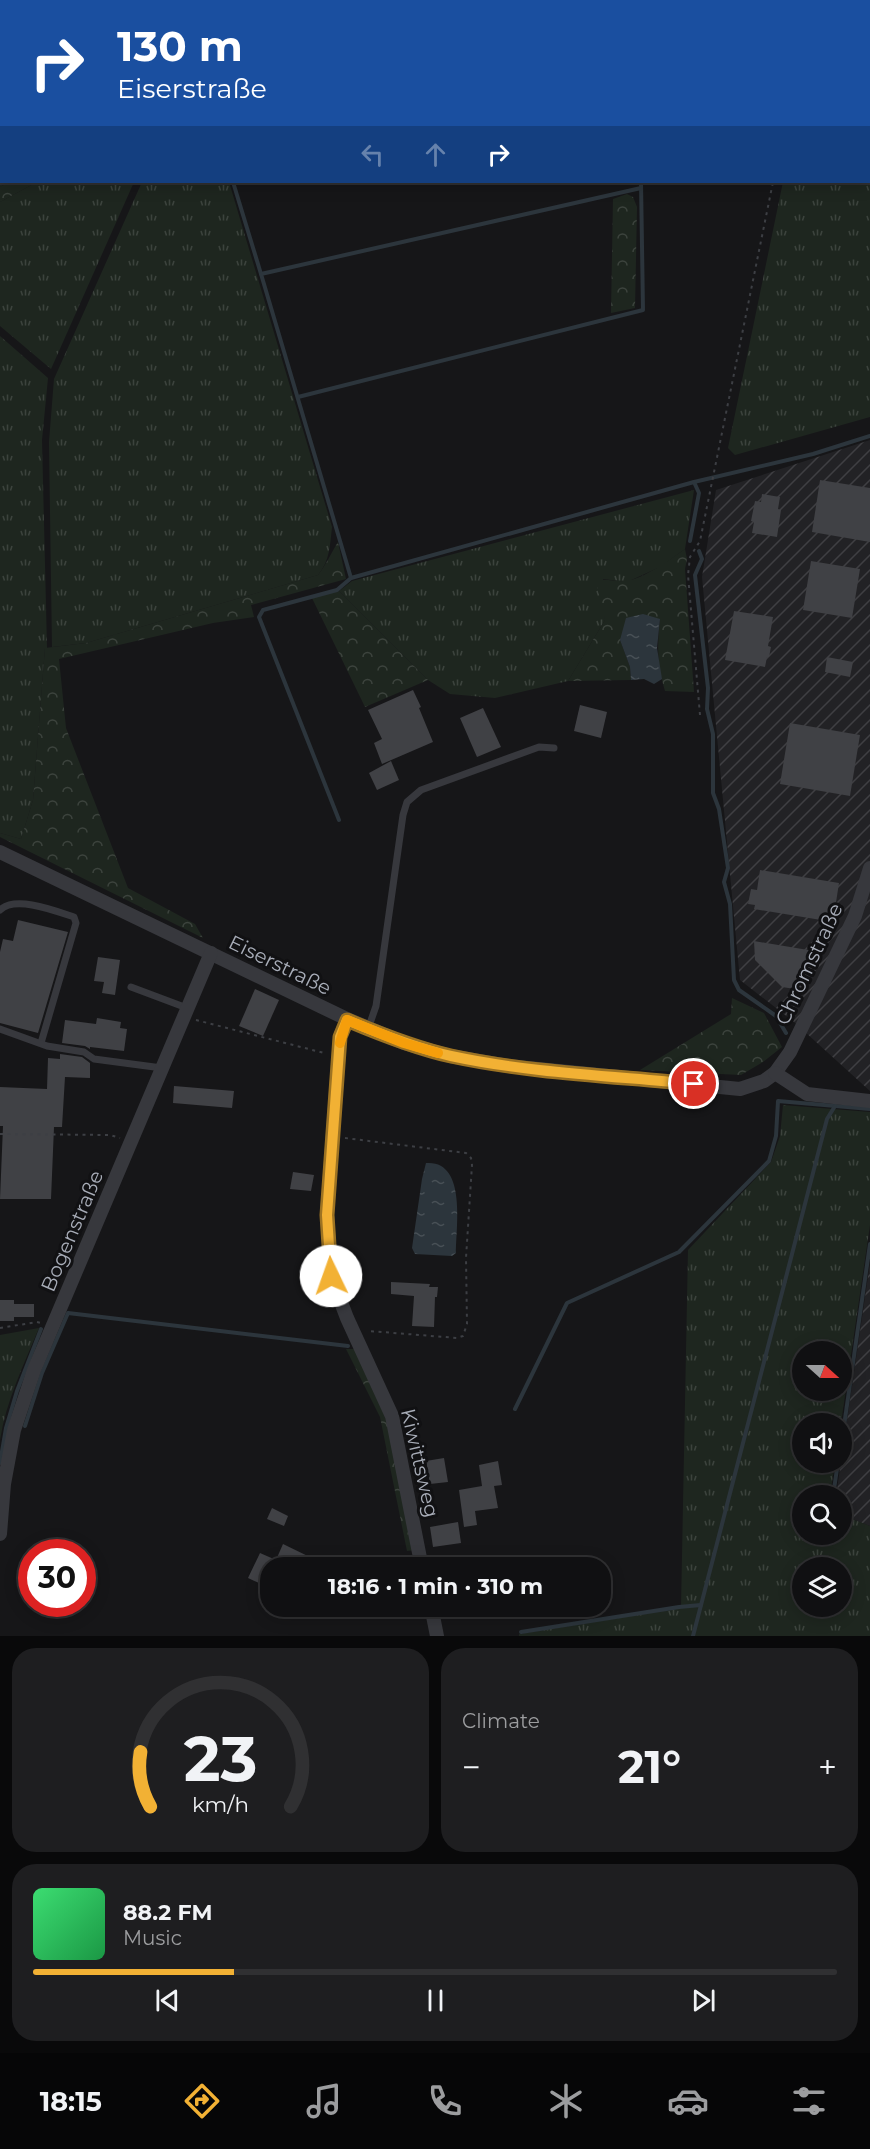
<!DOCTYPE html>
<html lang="en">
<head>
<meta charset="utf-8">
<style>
  body { margin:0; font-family:Montserrat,sans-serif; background:#1e1e20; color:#f1f3f6; height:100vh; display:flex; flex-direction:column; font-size:22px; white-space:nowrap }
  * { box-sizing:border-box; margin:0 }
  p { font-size:20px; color:#9c9d9f }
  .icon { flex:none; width:33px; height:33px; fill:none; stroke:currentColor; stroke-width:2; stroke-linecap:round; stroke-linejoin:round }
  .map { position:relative; height:1636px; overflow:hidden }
  .details { display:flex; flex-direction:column; gap:12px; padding:12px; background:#09090a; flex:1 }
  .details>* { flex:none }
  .hud { position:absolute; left:0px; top:0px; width:870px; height:183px; box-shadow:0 3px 15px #0003,0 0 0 2px #303032; background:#1a4fa0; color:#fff; overflow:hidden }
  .needle { width:39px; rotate:111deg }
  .fabs { position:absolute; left:792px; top:1341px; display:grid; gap:12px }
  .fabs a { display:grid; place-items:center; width:60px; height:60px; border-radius:50%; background:#101012; box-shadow:0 3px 15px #0003,0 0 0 2px #303032; font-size:30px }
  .speed { position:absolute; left:18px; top:1539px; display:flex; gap:12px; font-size:30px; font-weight:700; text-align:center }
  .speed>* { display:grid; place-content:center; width:78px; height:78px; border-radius:50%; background:#101012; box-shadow:0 3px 15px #0003,0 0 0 2px #303032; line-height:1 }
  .speed .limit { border:9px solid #d22; background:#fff; color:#111 }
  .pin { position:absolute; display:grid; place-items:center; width:51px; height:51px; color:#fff; margin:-26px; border:3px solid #fff; border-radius:50%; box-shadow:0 2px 6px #0007 }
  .me { position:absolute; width:66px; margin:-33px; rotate:357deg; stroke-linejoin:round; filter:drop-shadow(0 0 4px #0008) }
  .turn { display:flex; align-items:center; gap:21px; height:126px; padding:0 18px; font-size:27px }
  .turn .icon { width:78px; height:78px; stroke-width:2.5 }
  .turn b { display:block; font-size:42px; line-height:51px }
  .lanes { display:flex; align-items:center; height:57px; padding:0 18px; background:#0003; justify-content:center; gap:30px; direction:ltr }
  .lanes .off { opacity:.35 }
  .big { font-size:45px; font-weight:700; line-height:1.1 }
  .details .widget { flex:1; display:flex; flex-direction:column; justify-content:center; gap:9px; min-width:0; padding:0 21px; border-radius:24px; background:#1e1e20 }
  .details .dial { align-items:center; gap:0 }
  .dial svg { height:156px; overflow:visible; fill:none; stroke:#303032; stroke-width:7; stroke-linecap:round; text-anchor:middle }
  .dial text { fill:#f1f3f6; stroke:none }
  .song { display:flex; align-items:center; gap:18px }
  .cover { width:72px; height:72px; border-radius:9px; background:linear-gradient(135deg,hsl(140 70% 55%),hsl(140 70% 35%)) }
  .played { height:6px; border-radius:3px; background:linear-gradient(90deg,#f2b134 25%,#303032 25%) }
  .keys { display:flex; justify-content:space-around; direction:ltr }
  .heat { display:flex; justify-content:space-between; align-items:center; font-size:33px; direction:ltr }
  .details .tiles { flex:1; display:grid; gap:12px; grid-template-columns:1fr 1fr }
  .widget:last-child { grid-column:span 2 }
  .trip { position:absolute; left:260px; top:1557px; width:351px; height:60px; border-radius:24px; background:#101012; box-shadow:0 3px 15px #0003,0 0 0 2px #303032; font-weight:700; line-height:60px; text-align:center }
  .menu { display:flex; height:96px; justify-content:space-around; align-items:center; background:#060607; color:#9c9d9f }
  .menu .icon { width:42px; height:42px }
  .menu .selected { color:#f2b134 }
  .menu b { font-size:27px; color:#f1f3f6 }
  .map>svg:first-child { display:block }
  .industrial { fill:url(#industrial-furrows) }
  .grass { fill:url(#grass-tufts); fill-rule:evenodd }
  .forest { fill:url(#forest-crowns) }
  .water { fill:url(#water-ripples) }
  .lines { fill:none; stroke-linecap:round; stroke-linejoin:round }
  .stream { stroke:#2c353c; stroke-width:4 }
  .building { fill:#404145 }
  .path { stroke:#3d3f44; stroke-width:2; stroke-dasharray:3 4.5; stroke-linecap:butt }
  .service { stroke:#37383d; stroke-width:7 }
  .minor { stroke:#37383d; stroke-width:14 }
  .route-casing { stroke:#9d7322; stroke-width:15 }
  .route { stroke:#f2b134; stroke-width:10 }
  .slow { stroke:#f59e0b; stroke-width:10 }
  .labels { text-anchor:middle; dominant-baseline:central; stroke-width:6; stroke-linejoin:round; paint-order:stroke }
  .street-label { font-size:20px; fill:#a8adb8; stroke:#111113 }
</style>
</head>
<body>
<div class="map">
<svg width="870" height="1636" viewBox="0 0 870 1636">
  <defs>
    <pattern id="industrial-furrows" width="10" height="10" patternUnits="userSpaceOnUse" patternTransform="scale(1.5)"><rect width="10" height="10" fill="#222225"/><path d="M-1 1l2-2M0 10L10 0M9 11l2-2" fill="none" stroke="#3f3f43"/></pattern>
    <pattern id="grass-tufts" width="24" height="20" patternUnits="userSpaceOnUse" patternTransform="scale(1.5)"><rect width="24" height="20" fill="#1e261f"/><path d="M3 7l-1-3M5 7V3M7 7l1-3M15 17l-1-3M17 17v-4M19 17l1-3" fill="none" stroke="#3c433d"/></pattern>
    <pattern id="forest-crowns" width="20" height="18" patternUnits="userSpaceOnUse" patternTransform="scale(1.5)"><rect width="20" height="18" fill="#1e261f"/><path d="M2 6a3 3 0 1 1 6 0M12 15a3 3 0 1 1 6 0" fill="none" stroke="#3c433d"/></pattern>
    <pattern id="water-ripples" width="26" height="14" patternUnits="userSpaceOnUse" patternTransform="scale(1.5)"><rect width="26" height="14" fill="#2c353c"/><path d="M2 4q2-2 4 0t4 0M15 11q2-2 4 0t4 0" fill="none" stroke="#485056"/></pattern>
  </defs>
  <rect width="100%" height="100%" fill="#161618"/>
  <g class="industrial">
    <path d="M870,440V1091L794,1022L740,980L702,577L716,490Z"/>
    <path d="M870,1263V1526L842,1515V1496H836Z"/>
  </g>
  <g class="grass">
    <path d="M0,0H232L2,2V182H9L0,187Z"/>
    <path d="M250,0H721L250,1Z"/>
    <path d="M821,0H870V417L735,455L728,448L783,182H868V2L821,1Z"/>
    <path d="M37,182H134L51,369L0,326V202Z"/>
    <path d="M142,182H229L332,527C330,544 330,561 318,575L86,643L52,647L49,442L54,379Z"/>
    <path d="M0,336L48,378L42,440L47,648H45L33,800L21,839L0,833Z"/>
    <path d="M694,490L685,549L660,567L627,582L603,579L605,620L568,681L495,698L450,694L428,680L339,591L352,581Z"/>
    <path d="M783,1105L870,1112V1225L841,1423L802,1424V1462L835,1463L830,1495L802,1496V1534H842V1515L870,1526V1636H519V1634L681,1608L688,1250L771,1162L780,1136ZM802,1352H842V1390H802ZM802,1568H842V1606H802Z"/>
    <path d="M39,1328C24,1364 6,1401 0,1440V1335Z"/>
  </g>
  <g class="forest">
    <path d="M9,182H37L0,202V187Z"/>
    <path d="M627,194L633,197L637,207L635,308L611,313L613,199Z"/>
    <path d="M338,542L346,579L251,605L254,617L213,623L59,659L66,728L128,888L195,924L203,938L0,837V833L21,839L33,800L45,648L86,643L318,575C326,565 331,553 338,542Z"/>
    <path d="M685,549L687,559L685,569L694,692L665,691C657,665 657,647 660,619L620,640L630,667L631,680L568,681L605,620L596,581C606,578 615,582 625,581C642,580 671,559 685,549Z"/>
    <path d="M339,591L428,680L365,707L312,598Z"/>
    <path d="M732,998L764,1013L782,1047L763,1062L741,1075L640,1070L731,1014Z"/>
    <path d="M346,1349H358L389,1416L415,1550L407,1551L380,1417Z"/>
  </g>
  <g class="water">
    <path d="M643,614L660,619L657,648L662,679L654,684L644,679L631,680L630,667L620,640L626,618Z"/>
    <path d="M426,1163C467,1160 456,1227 456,1253L452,1256L415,1254L412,1248L422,1179Z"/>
  </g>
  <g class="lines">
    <g class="stream">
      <path d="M243,2V0"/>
      <path d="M733,2L739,0"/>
      <path d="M233,182L261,274"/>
      <path d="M298,397L643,310L641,182"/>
      <path d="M690,541L699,493L694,482"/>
      <path d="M699,551L702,559L695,575L708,688L707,709L713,734V793L719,809L728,868L724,882L730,904L734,980L739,990L776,1016L786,1033"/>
      <path d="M351,578L261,274L641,188"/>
      <path d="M339,820L259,617L263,610L337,590L351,578L694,482L813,454L870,436"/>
      <path d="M515,1409L567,1303L679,1252L769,1161L776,1136L778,1101L870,1109"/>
      <path d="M25,1426L42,1373L68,1313L348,1346"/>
      <path d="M842,1440L870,1244"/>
      <path d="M0,1463L6,1428L17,1391L41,1329"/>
      <path d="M833,1496L838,1462"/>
      <path d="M521,1632L679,1607L701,1605"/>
      <path d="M693,1636L827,1119L835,1106"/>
    </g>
  </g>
  <g class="building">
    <path d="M820,480L870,488V542L812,532Z"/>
    <path d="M762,494L780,497L778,509L781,510L777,537L752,533L754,522L751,521L755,501L761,502Z"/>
    <path d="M811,561L860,569L852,618L803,610Z"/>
    <path d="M734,611L773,617L768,646L771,647L769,657H767L765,667L725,660Z"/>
    <path d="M827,657L853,662L850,677L825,672Z"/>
    <path d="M413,690L421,707L419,708L433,742L382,764L374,743L382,739L368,710Z"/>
    <path d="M580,705L607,712L601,738L574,731Z"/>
    <path d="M483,708L501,747L477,757L460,718Z"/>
    <path d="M790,723L860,735L850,796L780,784Z"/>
    <path d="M391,761L399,780L377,790L369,773Z"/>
    <path d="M760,870L839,883L833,922L754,909L755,905L748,904L751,889L757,890Z"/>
    <path d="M18,920L68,932L38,1033L0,1023V952L3,939L13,941Z"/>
    <path d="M754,941L820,952L801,990L782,987L755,960Z"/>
    <path d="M98,957L120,960L115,995L102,993L104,982L94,981Z"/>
    <path d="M255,989L279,1000L263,1036L239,1026Z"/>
    <path d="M97,1018L121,1022L120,1028L127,1029L124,1051L90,1047V1049L85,1046L62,1043L65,1020L96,1024Z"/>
    <path d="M60,1054L82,1057L90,1063V1078L65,1077L62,1127H54L51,1199H0L3,1126H0V1087L47,1089L48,1058L60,1059Z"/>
    <path d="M174,1086L234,1091L232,1108L173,1103Z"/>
    <path d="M293,1172L314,1175L311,1191L290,1189Z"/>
    <path d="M391,1282L430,1284L429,1287H438L437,1297H435L434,1327L412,1326L414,1296L391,1294Z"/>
    <path d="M0,1300H14V1304H34V1317H14V1321H0Z"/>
    <path d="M444,1458L448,1482L430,1484L426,1461Z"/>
    <path d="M498,1461L502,1485L494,1486L498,1508L475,1511L477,1525L464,1527L459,1490L482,1486L479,1465Z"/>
    <path d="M272,1508L288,1516L284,1526L267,1519Z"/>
    <path d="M458,1522L461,1543L433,1547L430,1527Z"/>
    <path d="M283,1544L318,1561L322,1555L349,1568H270V1588L248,1578L260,1553L276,1560Z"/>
  </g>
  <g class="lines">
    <g class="path">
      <path d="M810,2V0"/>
      <path d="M700,715L688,575L690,557L700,541L773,182"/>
      <path d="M196,1020L324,1053"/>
      <path d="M0,1134L110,1135L120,1138"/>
      <path d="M345,1138L466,1153L471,1158L472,1165L466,1258L467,1324L463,1336L457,1338L369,1331"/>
      <path d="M0,1328L37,1322L41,1323"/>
    </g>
    <g class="service">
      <path d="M0,910C15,895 56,911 74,917L76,923L41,1043"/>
      <path d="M131,987L187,1008"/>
      <path d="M0,1029L47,1046L84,1052L94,1059L162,1068"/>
      <path d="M368,1029L376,1006L403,815L407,802L421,790L539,747L554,748"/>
    </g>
    <g class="minor">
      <path d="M0,852L347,1019L404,1043L450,1056L508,1066L740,1089L764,1081L775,1073L790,1052L855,916L870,868"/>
      <path d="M347,1019L340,1037L327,1214L331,1276L347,1318L392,1416L422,1568"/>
      <path d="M775,1073L807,1094L870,1101"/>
      <path d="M0,1534L4,1484L14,1430L34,1370L211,953"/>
      <path d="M431,1606L437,1636"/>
    </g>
  </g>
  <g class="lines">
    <defs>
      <path id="route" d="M331,1276L327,1215L340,1037L347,1020C380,1034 415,1048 451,1056C530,1073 613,1076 694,1084"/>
    </defs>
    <use href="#route" class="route-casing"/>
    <use href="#route" class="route"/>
    <path class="slow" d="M340,1043L347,1020L404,1043L438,1053"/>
  </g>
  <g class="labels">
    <g class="street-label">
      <text transform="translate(809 964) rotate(-65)">Chromstraße</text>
      <text transform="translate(280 965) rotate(26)">Eiserstraße</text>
      <text transform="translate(72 1231) rotate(-67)">Bogenstraße</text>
      <text transform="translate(420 1463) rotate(77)">Kiwittsweg</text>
    </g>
  </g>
</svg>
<div class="fabs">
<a><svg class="needle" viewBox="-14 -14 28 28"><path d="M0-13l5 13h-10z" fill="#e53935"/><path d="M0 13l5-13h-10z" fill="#9c9d9f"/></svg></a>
<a><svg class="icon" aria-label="sound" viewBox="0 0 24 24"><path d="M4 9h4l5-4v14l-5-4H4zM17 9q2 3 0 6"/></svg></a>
<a><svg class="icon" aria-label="search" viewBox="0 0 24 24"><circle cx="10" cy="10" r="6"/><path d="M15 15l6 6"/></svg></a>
<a><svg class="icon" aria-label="layers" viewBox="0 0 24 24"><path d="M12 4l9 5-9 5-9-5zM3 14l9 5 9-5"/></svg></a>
</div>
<div class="speed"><div class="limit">30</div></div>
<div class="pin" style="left:694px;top:1084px;background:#d93025"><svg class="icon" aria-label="arrive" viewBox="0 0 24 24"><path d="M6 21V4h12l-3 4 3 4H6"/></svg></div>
<svg class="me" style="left:331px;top:1276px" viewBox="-20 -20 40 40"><circle r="19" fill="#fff"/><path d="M0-13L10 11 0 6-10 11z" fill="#f2b134"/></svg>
<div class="trip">18:16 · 1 min · 310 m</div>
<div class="hud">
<div class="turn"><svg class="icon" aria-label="right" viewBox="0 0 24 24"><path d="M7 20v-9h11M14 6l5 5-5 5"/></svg><div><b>130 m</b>Eiserstraße</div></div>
<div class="lanes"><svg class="icon off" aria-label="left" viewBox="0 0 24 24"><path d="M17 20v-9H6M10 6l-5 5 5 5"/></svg><svg class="icon off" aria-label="ahead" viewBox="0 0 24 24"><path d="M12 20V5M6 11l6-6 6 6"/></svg><svg class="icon" aria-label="right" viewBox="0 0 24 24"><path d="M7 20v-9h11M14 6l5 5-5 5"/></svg></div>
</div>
</div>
<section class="details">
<div class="tiles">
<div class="widget dial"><svg viewBox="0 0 100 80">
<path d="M14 69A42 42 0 1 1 86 69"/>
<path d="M14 69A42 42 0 0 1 9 41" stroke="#f2b134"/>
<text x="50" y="56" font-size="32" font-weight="700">23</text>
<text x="50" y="72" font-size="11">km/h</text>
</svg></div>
<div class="widget"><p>Climate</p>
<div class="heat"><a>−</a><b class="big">21°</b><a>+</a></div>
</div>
<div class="widget">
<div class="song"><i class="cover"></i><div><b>88.2 FM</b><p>Music</p></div></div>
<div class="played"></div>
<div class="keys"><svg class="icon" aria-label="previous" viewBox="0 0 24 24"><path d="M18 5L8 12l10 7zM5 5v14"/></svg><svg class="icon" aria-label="pause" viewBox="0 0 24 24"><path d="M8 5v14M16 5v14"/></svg><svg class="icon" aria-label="next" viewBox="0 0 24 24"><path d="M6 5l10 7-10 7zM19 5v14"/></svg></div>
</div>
</div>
</section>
<nav class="menu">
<b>18:15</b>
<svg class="icon selected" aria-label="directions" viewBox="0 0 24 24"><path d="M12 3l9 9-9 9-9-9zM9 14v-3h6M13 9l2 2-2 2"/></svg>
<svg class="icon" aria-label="music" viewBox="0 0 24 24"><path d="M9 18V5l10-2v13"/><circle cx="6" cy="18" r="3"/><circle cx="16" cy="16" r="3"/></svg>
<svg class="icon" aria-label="phone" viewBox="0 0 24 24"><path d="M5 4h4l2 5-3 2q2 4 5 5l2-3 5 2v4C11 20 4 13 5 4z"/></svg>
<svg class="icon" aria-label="climate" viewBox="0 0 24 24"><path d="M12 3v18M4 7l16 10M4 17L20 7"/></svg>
<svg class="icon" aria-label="car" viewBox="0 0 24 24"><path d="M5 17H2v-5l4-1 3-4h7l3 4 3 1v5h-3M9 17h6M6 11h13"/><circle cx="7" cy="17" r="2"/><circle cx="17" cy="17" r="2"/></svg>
<svg class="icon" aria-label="filters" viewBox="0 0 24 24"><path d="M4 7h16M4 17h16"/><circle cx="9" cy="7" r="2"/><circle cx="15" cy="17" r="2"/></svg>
</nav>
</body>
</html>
